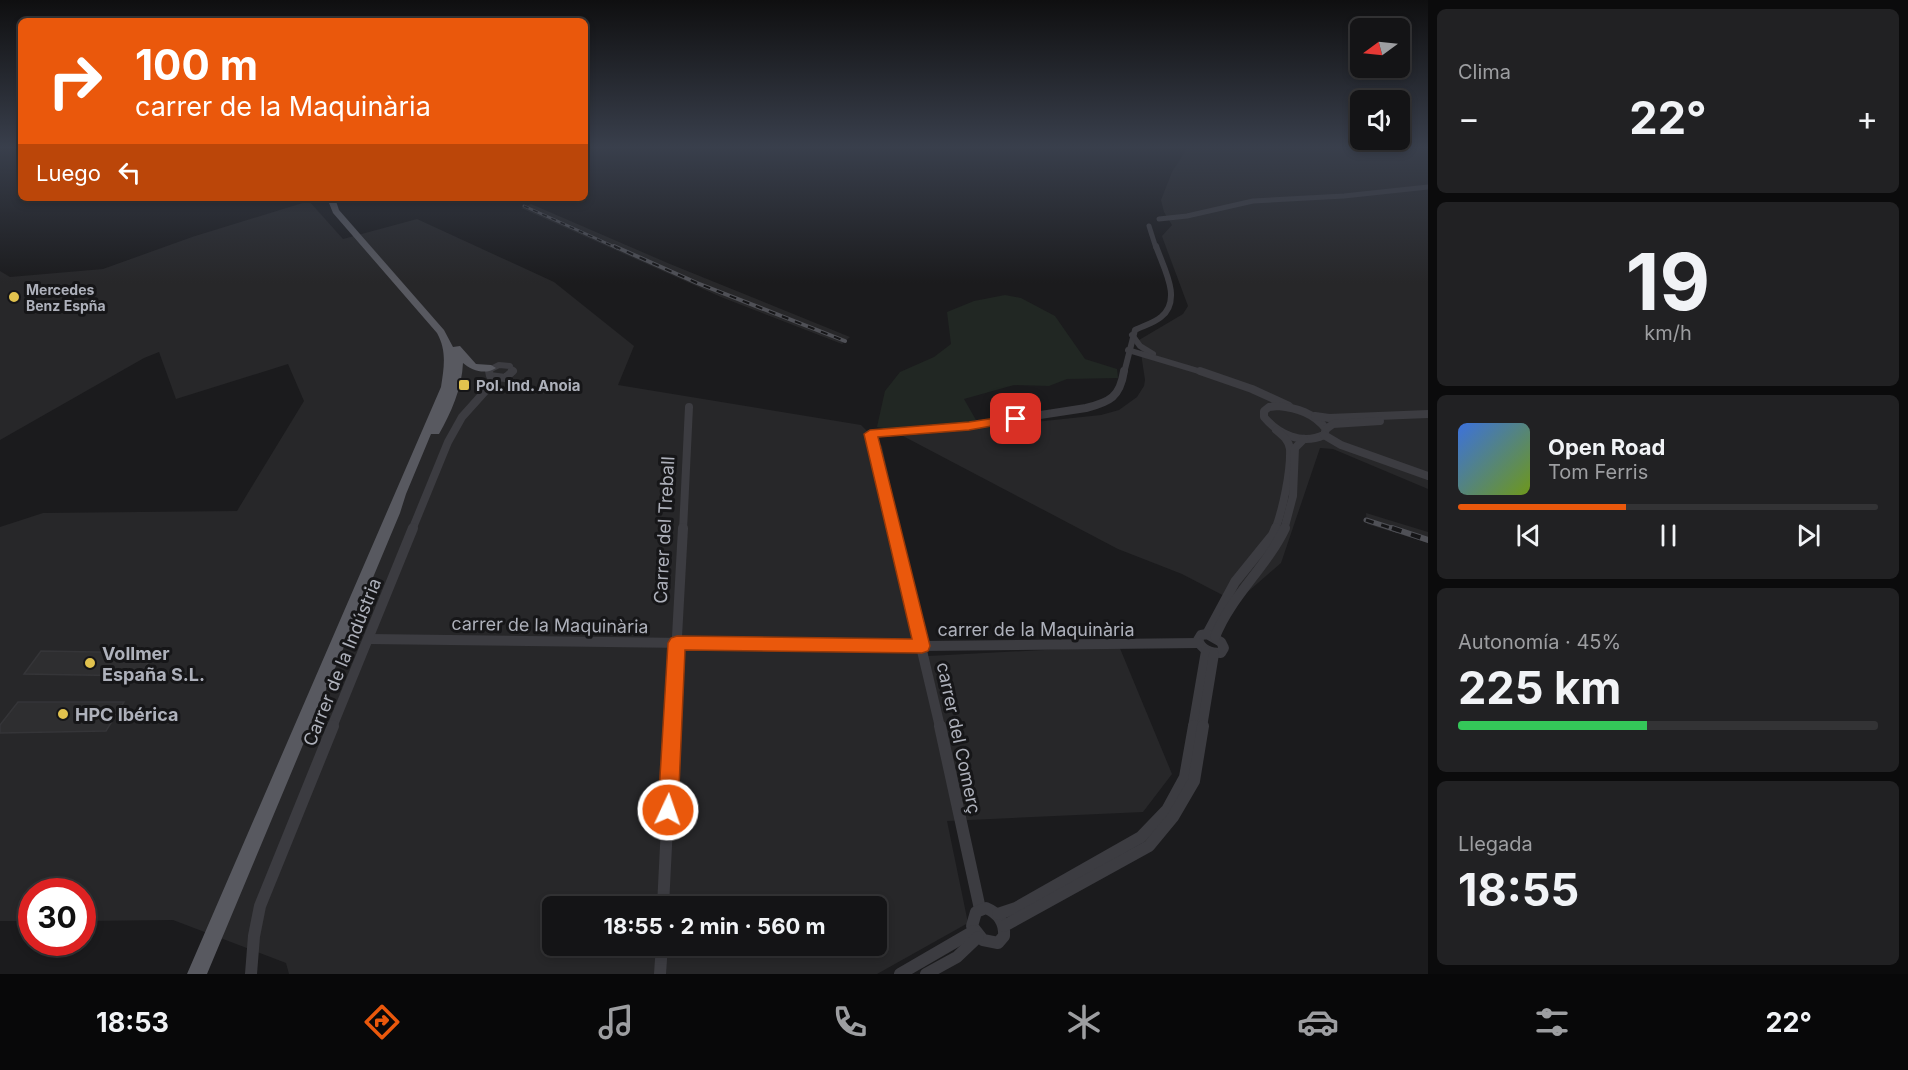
<!DOCTYPE html>
<html lang="es">
<meta charset="utf-8">
<style>
body{margin:0;font-family:Inter,sans-serif;background:#212123;color:#f1f3f6;height:100vh;display:flex;flex-direction:column;font-size:22px;white-space:nowrap}
*{box-sizing:border-box;margin:0}
p{font-size:20px;color:#9d9ea1}
.icon{flex:none;width:33px;height:33px;fill:none;stroke:currentColor;stroke-width:2;stroke-linecap:round;stroke-linejoin:round}
.map{position:relative;flex:1;overflow:hidden}
.details{display:flex;flex-direction:column;gap:9px;padding:9px;background:#0b0b0c;width:480px}
.details>*{flex:none}
.top-card{position:absolute;left:18px;top:18px;width:570px;height:183px;border-radius:9px;box-shadow:0 3px 9px #0003,0 0 0 2px #333335;background:#ea580c;color:#fff;overflow:hidden}
.needle{width:39px;rotate:255deg}
.buttons{position:absolute;left:1350px;top:18px;display:grid;gap:12px}
.buttons a{display:grid;place-items:center;width:60px;height:60px;border-radius:9px;background:#141416;box-shadow:0 3px 9px #0003,0 0 0 2px #333335;font-size:30px}
.speed{position:absolute;left:18px;top:878px;display:flex;gap:12px;font-size:30px;font-weight:700;text-align:center}
.speed>*{display:grid;place-content:center;width:78px;height:78px;border-radius:50%;background:#141416;box-shadow:0 3px 9px #0003,0 0 0 2px #333335;line-height:1}
.speed .limit{border:9px solid #d22;background:#fff;color:#111}
.pin{position:absolute;display:grid;place-items:center;width:51px;height:51px;color:#fff;margin:-26px;border-radius:12px;box-shadow:0 3px 9px #0006}
.me{position:absolute;width:66px;margin:-33px;rotate:3deg;stroke-linejoin:round;filter:drop-shadow(0 0 4px #0008)}
.turn{display:flex;align-items:center;gap:21px;height:126px;padding:0 18px;font-size:27px}
.turn .icon{width:78px;height:78px;stroke-width:2.5}
.turn b{display:block;font-size:42px;line-height:51px}
.then{display:flex;align-items:center;height:57px;padding:0 18px;background:#0003;gap:12px;font-size:22px}
.big{font-size:45px;font-weight:700;line-height:1.1}
.details .tile{flex:1;display:flex;flex-direction:column;justify-content:center;gap:9px;min-width:0;padding:0 21px;border-radius:9px;background:#212123}
.details .dial{align-items:center;gap:0}
.dial b{font-size:78px;line-height:1}
.song{display:flex;align-items:center;gap:18px}
.cover{width:72px;height:72px;border-radius:9px;background:linear-gradient(135deg,hsl(220 70% 55%),hsl(80 70% 35%))}
.played{height:6px;border-radius:3px;background:linear-gradient(90deg,#ea580c 40%,#333335 40%)}
.keys{display:flex;justify-content:space-around;direction:ltr}
.heat{display:flex;justify-content:space-between;align-items:center;font-size:33px;direction:ltr}
.charge{height:9px;border-radius:4px;background:linear-gradient(90deg,#34c759 45%,#333335 0)}
.trip{position:absolute;left:542px;top:896px;width:345px;height:60px;border-radius:9px;background:#141416;box-shadow:0 3px 9px #0003,0 0 0 2px #333335;font-weight:700;line-height:60px;text-align:center}
.tab-bar{display:flex;height:96px;justify-content:space-around;align-items:center;background:#080809;color:#9d9ea1}
.tab-bar .icon{width:42px;height:42px}
.tab-bar .current{color:#ea580c}
.tab-bar b{font-size:27px;color:#f1f3f6}
main{display:flex;flex:1;min-height:0}
.map>svg:first-child{display:block}
.built{fill:#272729;fill-rule:evenodd}
.green{fill:#212723}
.building{fill:#2e2e30;stroke:#353538;stroke-width:1.5}
.lines{fill:none;stroke-linecap:round;stroke-linejoin:round}
.street-far4{stroke:#3c3c41;stroke-width:5}
.street-far3{stroke:#3c3c41;stroke-width:6}
.street-far2{stroke:#3c3c41;stroke-width:8}
.street-far1{stroke:#3c3c41;stroke-width:10}
.street{stroke:#3c3c41;stroke-width:12}
.primary{fill:#585960;fill-rule:evenodd}
.rail-far3-casing{stroke:#4f5056;stroke-width:3}
.rail-far2-casing{stroke:#4f5056;stroke-width:4}
.rail-far1-casing{stroke:#4f5056;stroke-width:5}
.rail-casing{stroke:#4f5056;stroke-width:6}
.rail-far3{stroke:#161618;stroke-width:1.5;stroke-dasharray:5;stroke-linecap:butt}
.rail-far2{stroke:#161618;stroke-width:2;stroke-dasharray:7;stroke-linecap:butt}
.rail-far1{stroke:#161618;stroke-width:3;stroke-dasharray:8;stroke-linecap:butt}
.rail{stroke:#161618;stroke-width:4;stroke-dasharray:10;stroke-linecap:butt}
.route{fill:#ea580c;stroke:#983908;stroke-width:1.5}
.poi-dot{fill:#e1c24e;stroke:#161618;stroke-width:2}
.labels{text-anchor:middle;dominant-baseline:central;stroke-width:6;stroke-linejoin:round;paint-order:stroke}
.far-poi-label{font-size:14px;font-weight:bold;fill:#aeb1bb;stroke:#161618;text-anchor:start}
.poi-label{font-size:15px;font-weight:bold;fill:#aeb1bb;stroke:#161618;text-anchor:start}
.near-street-label{font-size:18px;fill:#aeb1bb;stroke:#161618}
.near-poi-label{font-size:18px;font-weight:bold;fill:#aeb1bb;stroke:#161618;text-anchor:start}
</style>
<main>
<div class="map">
<svg width="1428" height="974" viewBox="0 0 1428 974">
<rect width="100%" height="100%" fill="#1b1b1d"/>
<g class="built">
<polygon points="1188,147 1428,147 1428,489 1333,449 1320,448 1281,563 1236,602 1182,574 1118,549 903,436 1101,415 1119,410 1137,397 1144,386 1145,380 1139,340 1183,314 1188,306 1163,239 1162,236 1172,225 1164,212 1161,200 1172,172"/>
<path d="M309,201l34,38 74,-20 137,63 80,64 -16,39 243,40 21,21 46,210 191,-10 53,128 -29,38 -196,9 21,102 -91,51h-588l-3,-11 -113,-43 -90,1 -1,-30h-50l-1,30h-31v-394l43,-14 194,-2 67,-110 -16,-37 -112,35 -17,-47 -15,6 -144,82v-169l10,6 93,-8 89,-32zM552,906h324v39h-324z"/>
<polygon points="531,204 670,264 850,337 842,344 721,297 521,208"/>
<polygon points="1366,513 1428,532 1428,543 1367,524"/>
</g>
<polygon class="green" points="1005,295 1021,298 1055,316 1085,359 1117,369 1118,378 1067,379 1049,386 1014,385 964,399 976,420 962,424 888,429 877,427 885,391 900,372 934,357 951,344 947,312 974,301"/>
<g class="building">
<polygon points="41,651 154,653 140,676 24,674"/>
<polygon points="18,702 124,702 106,731 0,733 0,725"/>
</g>
<g class="lines">
<g class="street-far4">
<polyline points="1159,219 1187,216 1253,201 1344,196 1428,187"/>
<polyline points="1149,226 1156,248"/>
</g>
<g class="street-far3">
<polyline points="1132,335 1140,346 1153,354"/>
<polyline points="1128,350 1205,373"/>
<polyline points="489,373 489,370 499,365 510,366 512,373"/>
<path d="M1124,373l11,-43c8,-4 19,-7 26,-13 22,-17 2,-50 -5,-71"/>
</g>
<g class="street-far2">
<polyline points="489,371 490,376 505,378 513,371"/>
<polyline points="1200,371 1252,389 1289,406"/>
<path d="M1278,406c19,2 36,7 48,23l-2,6c-22,10 -45,0 -60,-18v-6l5,-4z"/>
<polyline points="1315,416 1329,418 1428,414"/>
<polyline points="1326,429 1333,424 1380,421"/>
<polyline points="1324,435 1341,445 1428,476"/>
<polyline points="412,530 448,442 462,417 497,378"/>
<polyline points="683,530 689,407"/>
<path d="M894,530l-24,-96 99,-8 117,-18c24,-6 34,-11 38,-37"/>
<path d="M1275,530c8,-21 16,-59 15,-81 -1,-9 -8,-14 -14,-19"/>
<polyline points="1284,530 1293,496 1295,448 1304,439"/>
</g>
<g class="street-far1">
<polyline points="893,528 940,727"/>
<polyline points="1207,634 1235,582 1273,535 1276,528"/>
<path d="M1207,634l14,8 3,6 -3,5c-11,0 -19,-3 -23,-13l3,-5z"/>
<path d="M1215,637c16,-41 51,-69 70,-109"/>
<polyline points="369,639 922,646 1199,643"/>
<polyline points="332,727 413,528"/>
<polyline points="672,727 683,528"/>
<polyline points="1193,727 1206,651"/>
<polyline points="1202,727 1214,654"/>
</g>
<g class="street">
<polyline points="940,726 980,909"/>
<polyline points="663,906 672,726"/>
<path d="M986,908c12,5 19,14 18,28l-6,7 -15,-3 -11,-14 4,-14z"/>
<polyline points="998,914 1016,908 1141,837 1167,810 1185,777 1194,726"/>
<polyline points="1004,926 1149,846 1173,817 1194,781 1203,726"/>
<polyline points="251,974 254,936 260,906 333,726"/>
<polyline points="660,974 662,945"/>
<polyline points="900,974 974,931"/>
<polyline points="926,974 957,957 978,937"/>
</g>
<path class="primary" d="M327,198h8l4,12 105,120 9,17 7,-1 16,18 15,1 5,3c-10,7 -24,3 -33,-5 -1,25 -12,50 -24,71h-8l-25,60 -6,19 -193,461h-20l254,-587c3,-20 6,-36 -4,-54l-104,-120z"/>
<g class="rail-far3-casing">
<polyline id="rail-far3" points="524,206 617,248"/>
</g>
<g class="rail-far2-casing">
<polyline id="rail-far2" points="614,246 697,283 845,341"/>
</g>
<g class="rail-far1-casing">
<polyline id="rail-far1" points="1366,520 1397,530"/>
</g>
<g class="rail-casing">
<polyline id="rail" points="1392,528 1428,540"/>
</g>
<use href="#rail-far3" class="rail-far3"/>
<use href="#rail-far2" class="rail-far2"/>
<use href="#rail-far1" class="rail-far1"/>
<use href="#rail" class="rail"/>
</g>
<linearGradient id="sky" x2="0" y2="1"><stop stop-color="#0f0f10"/><stop offset="0.52" stop-color="#393f4c"/><stop offset="1" stop-color="#393f4c" stop-opacity="0"/></linearGradient>
<rect width="1428" height="283" fill="url(#sky)"/>
<polygon class="route" points="1016,415 1022,419 1020,421 969,430 878,437 930,646 928,651 922,653 685,650 678,810 675,817 668,820 661,817 658,810 668,643 671,638 677,636 912,639 864,434 870,430 969,422"/>
<g class="poi-dot">
<circle cx="14" cy="297" r="6"/>
<rect x="458" y="379" width="12" height="12" rx="3"/>
<circle cx="90" cy="663" r="6"/>
<circle cx="63" cy="714" r="6"/>
</g>
<g class="labels">
<g class="far-poi-label">
<text x="26" y="289">Mercedes<tspan x="26" dy="16">Benz Espña</tspan></text>
</g>
<g class="poi-label">
<text x="476" y="385">Pol. Ind. Anoia</text>
</g>
<g class="near-street-label">
<text transform="translate(664 530) rotate(-87)">Carrer del Treball</text>
<text transform="translate(550 625) rotate(1)">carrer de la Maquinària</text>
<text x="1036" y="629">carrer de la Maquinària</text>
<text transform="translate(342 662) rotate(-68)">Carrer de la Indústria</text>
<text transform="translate(959 738) rotate(78)">carrer del Comerç</text>
</g>
<g class="near-poi-label">
<text x="102" y="653">Vollmer<tspan x="102" dy="21">España S.L.</tspan></text>
<text x="75" y="714">HPC Ibérica</text>
</g>
</g>
</svg>
<div class="buttons">
<a><svg class="needle" viewBox="-14 -14 28 28"><path d="M0-13l5 13h-10z" fill="#e53935"/><path d="M0 13l5-13h-10z" fill="#9d9ea1"/></svg></a>
<a><svg class="icon" aria-label="sound" viewBox="0 0 24 24"><path d="M4 9h4l5-4v14l-5-4H4zM17 9q2 3 0 6"/></svg></a>
</div>
<div class="speed"><div class="limit">30</div></div>
<div class="pin" style="left:1016px;top:419px;background:#d93025"><svg class="icon" aria-label="arrive" viewBox="0 0 24 24"><path d="M6 21V4h12l-3 4 3 4H6"/></svg></div>
<svg class="me" style="left:668px;top:810px" viewBox="-20 -20 40 40"><circle r="17" fill="#ea580c" stroke="#fff" stroke-width="3"/><path d="M0-11L8 9 0 5-8 9z" fill="#fff"/></svg>
<div class="trip">18:55 · 2 min · 560 m</div>
<div class="top-card">
<div class="turn"><svg class="icon" aria-label="right" viewBox="0 0 24 24"><path d="M7 20v-9h11M14 6l5 5-5 5"/></svg><div><b>100 m</b>carrer de la Maquinària</div></div>
<div class="then">Luego<svg class="icon" aria-label="left" viewBox="0 0 24 24"><path d="M17 20v-9H6M10 6l-5 5 5 5"/></svg></div>
</div>
</div>
<section class="details">
<div class="tile"><p>Clima</p>
<div class="heat"><a>−</a><b class="big">22°</b><a>+</a></div>
</div>
<div class="tile dial"><b>19</b><p>km/h</p></div>
<div class="tile">
<div class="song"><i class="cover"></i><div><b>Open Road</b><p>Tom Ferris</p></div></div>
<div class="played"></div>
<div class="keys"><svg class="icon" aria-label="previous" viewBox="0 0 24 24"><path d="M18 5L8 12l10 7zM5 5v14"/></svg><svg class="icon" aria-label="pause" viewBox="0 0 24 24"><path d="M8 5v14M16 5v14"/></svg><svg class="icon" aria-label="next" viewBox="0 0 24 24"><path d="M6 5l10 7-10 7zM19 5v14"/></svg></div>
</div>
<div class="tile"><p>Autonomía · 45%</p><b class="big">225 km</b><div class="charge"></div></div>
<div class="tile"><p>Llegada</p><b class="big">18:55</b></div>
</section>
</main>
<nav class="tab-bar">
<b>18:53</b>
<svg class="icon current" aria-label="directions" viewBox="0 0 24 24"><path d="M12 3l9 9-9 9-9-9zM9 14v-3h6M13 9l2 2-2 2"/></svg>
<svg class="icon" aria-label="music" viewBox="0 0 24 24"><path d="M9 18V5l10-2v13"/><circle cx="6" cy="18" r="3"/><circle cx="16" cy="16" r="3"/></svg>
<svg class="icon" aria-label="phone" viewBox="0 0 24 24"><path d="M5 4h4l2 5-3 2q2 4 5 5l2-3 5 2v4C11 20 4 13 5 4z"/></svg>
<svg class="icon" aria-label="climate" viewBox="0 0 24 24"><path d="M12 3v18M4 7l16 10M4 17L20 7"/></svg>
<svg class="icon" aria-label="car" viewBox="0 0 24 24"><path d="M5 17H2v-5l4-1 3-4h7l3 4 3 1v5h-3M9 17h6M6 11h13"/><circle cx="7" cy="17" r="2"/><circle cx="17" cy="17" r="2"/></svg>
<svg class="icon" aria-label="filters" viewBox="0 0 24 24"><path d="M4 7h16M4 17h16"/><circle cx="9" cy="7" r="2"/><circle cx="15" cy="17" r="2"/></svg>
<b>22°</b>
</nav>
